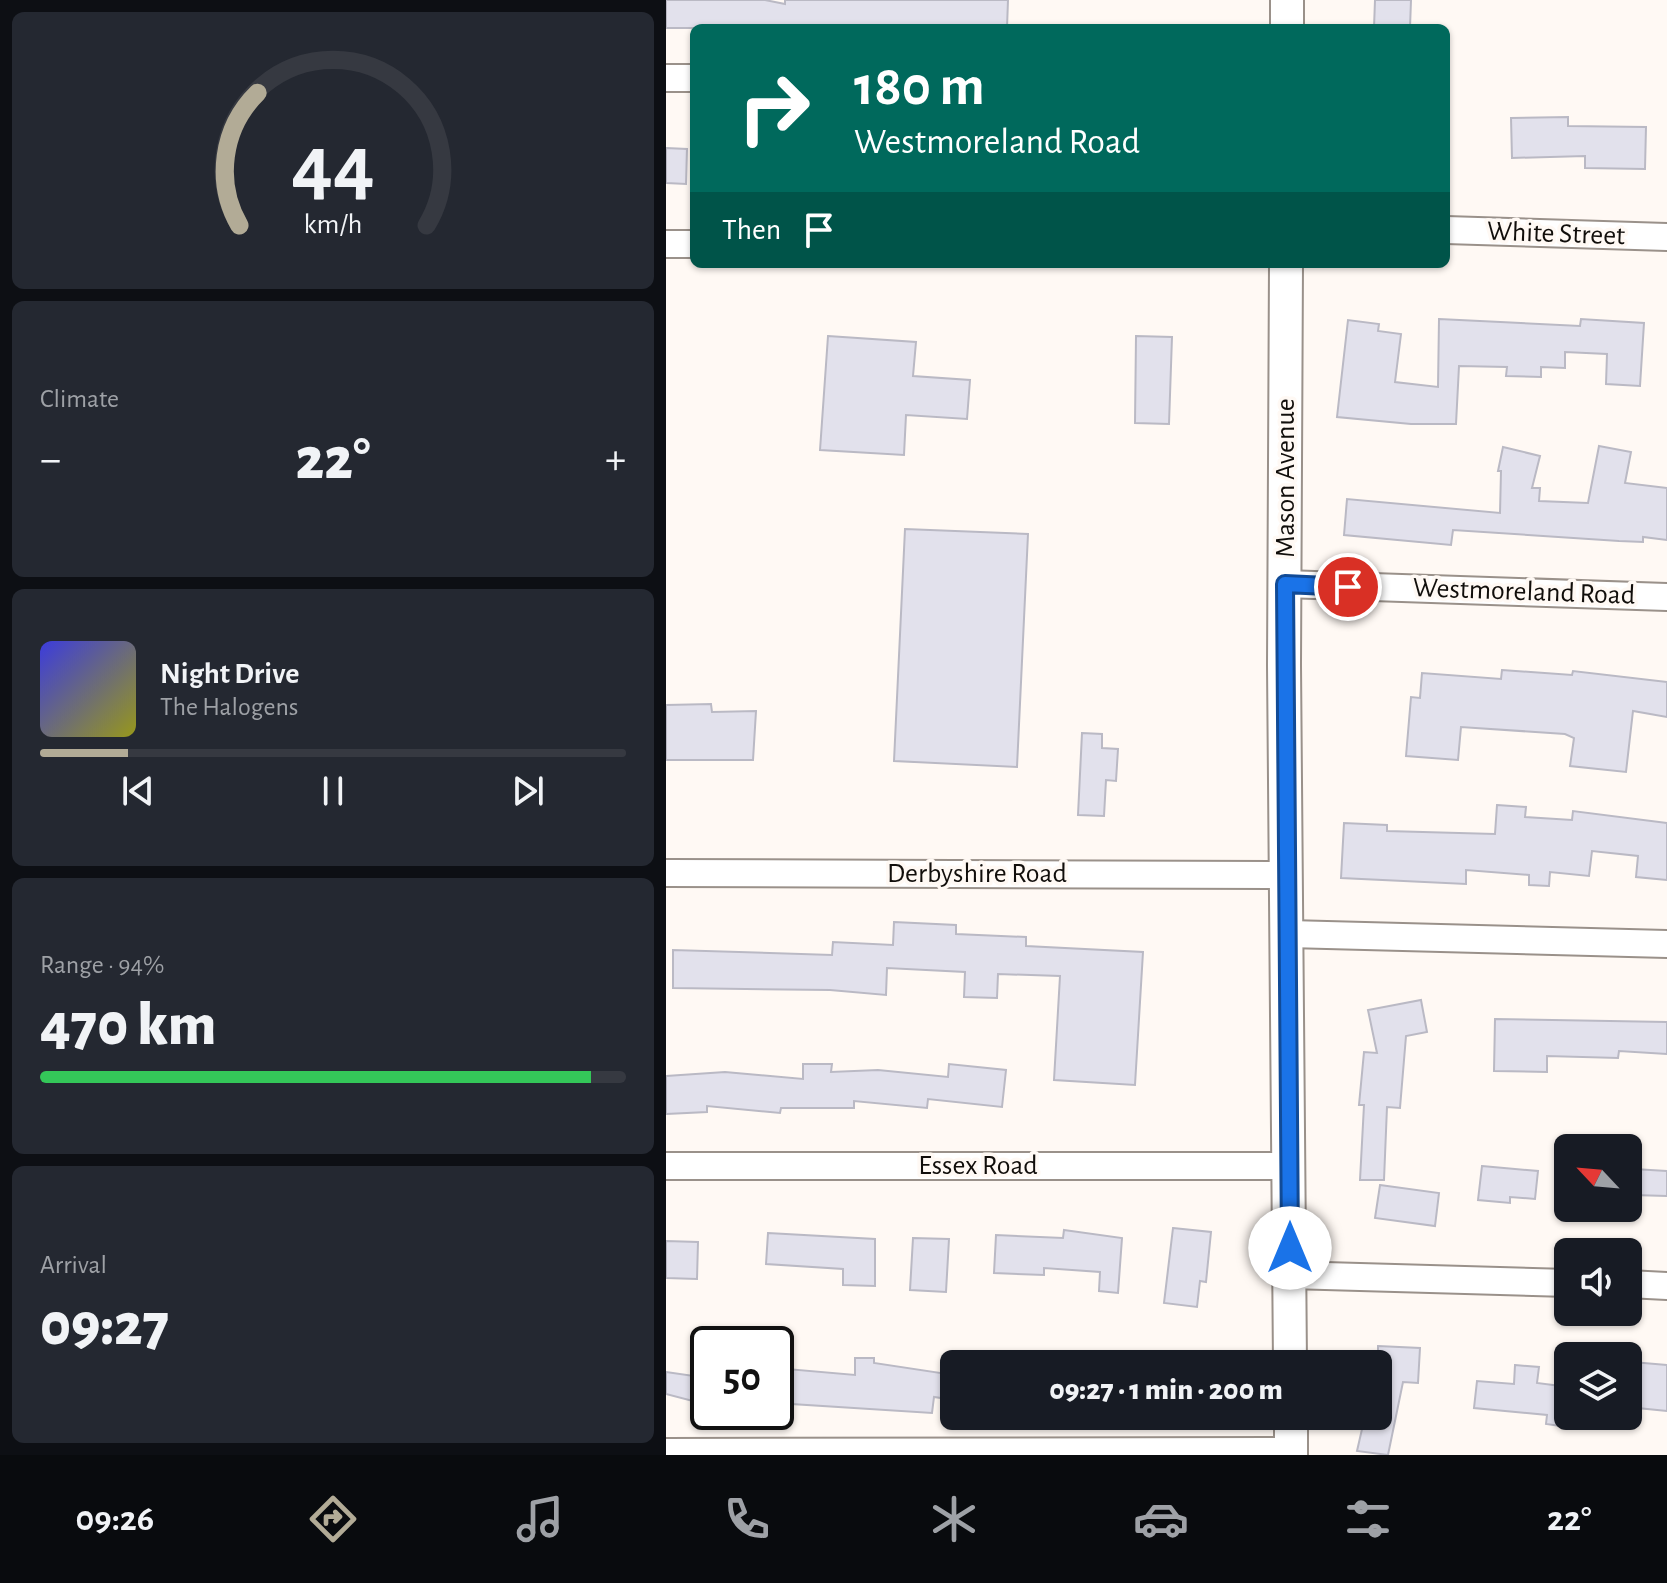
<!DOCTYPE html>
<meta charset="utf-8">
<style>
body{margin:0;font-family:"Alegreya Sans",sans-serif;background:#242831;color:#f1f3f6;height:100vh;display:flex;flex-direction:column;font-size:30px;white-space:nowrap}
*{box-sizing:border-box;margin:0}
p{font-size:26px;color:#9ea1a6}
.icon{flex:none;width:44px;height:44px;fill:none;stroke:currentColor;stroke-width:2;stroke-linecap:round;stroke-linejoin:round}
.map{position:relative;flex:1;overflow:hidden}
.sheet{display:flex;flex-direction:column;gap:12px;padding:12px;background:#0d0f14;width:666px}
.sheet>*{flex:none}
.top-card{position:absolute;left:24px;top:24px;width:760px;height:244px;border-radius:12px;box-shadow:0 2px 6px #0004;background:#00695c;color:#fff;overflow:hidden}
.needle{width:52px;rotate:296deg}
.fabs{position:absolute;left:888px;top:1134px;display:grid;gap:16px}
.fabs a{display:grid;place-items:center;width:88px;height:88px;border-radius:12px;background:#171b24;box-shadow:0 2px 6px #0004;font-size:40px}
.speed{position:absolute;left:24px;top:1326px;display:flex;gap:16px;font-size:40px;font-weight:700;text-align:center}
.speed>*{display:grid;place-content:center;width:104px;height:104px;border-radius:50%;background:#171b24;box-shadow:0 2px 6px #0004;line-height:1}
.speed .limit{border:4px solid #111;border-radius:12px;background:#fff;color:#111}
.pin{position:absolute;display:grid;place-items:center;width:68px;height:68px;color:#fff;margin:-34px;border:4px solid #fff;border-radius:50%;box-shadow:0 2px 8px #0007}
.me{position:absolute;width:88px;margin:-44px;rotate:0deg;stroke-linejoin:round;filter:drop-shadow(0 0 6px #0008)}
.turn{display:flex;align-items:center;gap:28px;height:168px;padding:0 32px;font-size:36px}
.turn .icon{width:104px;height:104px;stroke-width:2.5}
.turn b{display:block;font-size:56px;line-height:68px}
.then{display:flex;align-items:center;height:76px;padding:0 32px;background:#0003;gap:16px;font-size:30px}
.big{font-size:60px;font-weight:800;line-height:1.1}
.sheet .widget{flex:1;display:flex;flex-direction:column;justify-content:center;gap:12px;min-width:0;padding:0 28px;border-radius:12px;background:#242831}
.sheet .dial{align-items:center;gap:0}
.dial svg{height:208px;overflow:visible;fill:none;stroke:#363941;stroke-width:7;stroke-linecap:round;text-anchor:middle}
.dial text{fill:#f1f3f6;stroke:none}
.song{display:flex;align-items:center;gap:24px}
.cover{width:96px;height:96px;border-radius:12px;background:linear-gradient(135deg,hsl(240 70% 55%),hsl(60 70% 35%))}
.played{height:8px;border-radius:4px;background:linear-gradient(90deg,#b2ab96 15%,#363941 15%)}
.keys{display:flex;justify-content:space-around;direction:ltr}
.heat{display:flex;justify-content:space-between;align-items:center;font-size:44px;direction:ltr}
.charge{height:12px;border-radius:6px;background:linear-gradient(90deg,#34c759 94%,#363941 0)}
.trip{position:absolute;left:274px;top:1350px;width:452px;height:80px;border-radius:12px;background:#171b24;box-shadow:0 2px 6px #0004;font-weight:800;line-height:80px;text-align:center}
.tabs{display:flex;height:128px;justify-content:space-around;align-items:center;background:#090b0e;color:#9ea1a6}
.tabs .icon{width:56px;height:56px}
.tabs .selected{color:#b2ab96}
.tabs b{font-size:36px;color:#f1f3f6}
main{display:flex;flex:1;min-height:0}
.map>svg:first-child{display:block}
.building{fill:#e2e1ec;stroke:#bab9c4;stroke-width:2}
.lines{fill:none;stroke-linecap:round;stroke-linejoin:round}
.minor-casing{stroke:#9a918a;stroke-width:30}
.major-casing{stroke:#9a918a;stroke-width:36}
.minor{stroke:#fff;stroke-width:26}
.major{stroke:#fff;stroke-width:32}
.route-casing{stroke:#114b97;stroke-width:20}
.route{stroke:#1a73e8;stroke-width:14}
.labels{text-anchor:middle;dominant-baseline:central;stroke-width:7;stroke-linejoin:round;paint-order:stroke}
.street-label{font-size:28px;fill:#110e0b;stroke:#fff9f4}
</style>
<main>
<section class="sheet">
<div class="widget dial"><svg viewBox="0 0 100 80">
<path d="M14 69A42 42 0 1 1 86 69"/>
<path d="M14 69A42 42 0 0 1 21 18" stroke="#b2ab96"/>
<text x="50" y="56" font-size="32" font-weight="700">44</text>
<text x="50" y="72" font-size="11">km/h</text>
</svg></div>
<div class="widget"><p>Climate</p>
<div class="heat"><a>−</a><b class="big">22°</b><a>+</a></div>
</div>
<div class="widget">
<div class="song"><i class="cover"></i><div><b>Night Drive</b><p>The Halogens</p></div></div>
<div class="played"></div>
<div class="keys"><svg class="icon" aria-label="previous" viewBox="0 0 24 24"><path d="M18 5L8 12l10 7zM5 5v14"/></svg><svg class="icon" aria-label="pause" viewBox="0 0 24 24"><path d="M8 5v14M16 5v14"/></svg><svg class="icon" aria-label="next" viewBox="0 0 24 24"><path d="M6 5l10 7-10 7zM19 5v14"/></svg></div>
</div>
<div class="widget"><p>Range · 94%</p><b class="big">470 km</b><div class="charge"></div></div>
<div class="widget"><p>Arrival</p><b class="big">09:27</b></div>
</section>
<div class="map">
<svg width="1001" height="1455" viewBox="0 0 1001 1455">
<rect width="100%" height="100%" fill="#fff9f4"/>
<g class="building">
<polygon points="0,0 99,0 119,4 119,0 342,0 341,28 0,28"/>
<polygon points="709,0 745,0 744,28 708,28"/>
<polygon points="902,117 902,126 980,127 979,169 919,168 919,156 846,158 845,118"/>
<polygon points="0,148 21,149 20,184 0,183"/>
<polygon points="773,319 914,326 915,319 978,323 974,386 940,384 941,354 899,352 899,368 875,367 875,377 840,376 841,367 793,366 790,424 745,424 671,417 682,320 713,324 712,331 735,334 729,382 772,387"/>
<polygon points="162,336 250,342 247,376 304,380 301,419 240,415 238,455 154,450"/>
<polygon points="470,336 506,337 503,424 469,423"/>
<polygon points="933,446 965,452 959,483 1001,488 1001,540 977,537 977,542 953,541 787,530 785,545 678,535 681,499 834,513 835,471 832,471 837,447 874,456 866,488 874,488 873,501 922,503"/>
<polygon points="239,529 362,534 351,767 228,761"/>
<polygon points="836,670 906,675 907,671 1001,682 1001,717 967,711 960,772 904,766 908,738 899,734 795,727 792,760 740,756 745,697 754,698 756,673 835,679"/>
<polygon points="45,704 46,712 90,711 87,760 0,760 0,705"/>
<polygon points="416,733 436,734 436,748 452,749 450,781 440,780 438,816 412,815"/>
<polygon points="831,805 860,807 859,817 906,820 907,811 1001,823 1001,880 970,877 972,856 926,851 923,876 884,872 883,886 863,885 863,875 800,870 800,884 675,878 678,823 721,825 721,831 829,834"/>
<polygon points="228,922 290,925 290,934 360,937 360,946 477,952 469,1085 388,1080 394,976 332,974 331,998 298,997 299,972 221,968 220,995 164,990 7,988 7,950 166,955 167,942 227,945"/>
<polygon points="755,1000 761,1032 740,1036 734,1108 721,1107 718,1180 694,1180 698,1105 693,1105 698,1052 711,1053 702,1010"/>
<polygon points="829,1019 1001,1022 1001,1054 953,1051 952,1058 881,1056 881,1072 828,1071"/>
<polygon points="137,1064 166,1064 165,1072 212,1070 282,1077 283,1064 340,1070 336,1107 262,1099 261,1108 188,1101 188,1108 115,1108 114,1113 41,1106 41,1112 0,1114 0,1076 59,1072 137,1079"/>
<polygon points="816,1166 872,1171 869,1199 844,1197 844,1203 812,1200"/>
<polygon points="968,1169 1001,1171 1001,1196 967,1195"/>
<polygon points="714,1185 773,1193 769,1226 709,1218"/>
<polygon points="507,1228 545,1232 540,1282 534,1281 531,1307 498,1303"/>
<polygon points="398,1230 456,1238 452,1293 433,1291 434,1272 378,1268 378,1275 328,1273 330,1235 397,1238"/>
<polygon points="102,1233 209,1239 209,1286 177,1285 177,1269 100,1264"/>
<polygon points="247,1238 283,1239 280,1292 244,1290"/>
<polygon points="0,1241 32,1242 31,1279 0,1278"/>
<polygon points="712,1346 754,1348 752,1383 737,1382 722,1455 691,1451 699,1416 712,1416"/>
<polygon points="189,1358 208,1358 208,1363 288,1375 288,1400 268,1397 266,1413 110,1403 110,1368 189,1375"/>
<polygon points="966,1362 1001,1365 1001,1411 962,1407"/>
<polygon points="849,1365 873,1367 871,1383 902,1387 902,1427 880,1424 881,1415 808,1408 811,1381 848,1384"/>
<polygon points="0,1372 42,1378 42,1405 0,1394"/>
</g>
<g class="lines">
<g class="minor-casing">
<g id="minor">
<polyline points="0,78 28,78"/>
<polyline points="780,230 1001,237"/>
<polyline points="0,244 28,244"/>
<polyline points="619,584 1001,597"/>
<polyline points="0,873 622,875"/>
<polyline points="623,934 1001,944"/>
<polyline points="0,1166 624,1166"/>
<polyline points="624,1275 902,1283"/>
<polyline points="962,1284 1001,1286"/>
<polyline points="0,1452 625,1451"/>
</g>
</g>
<g class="major-casing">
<g id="major">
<polyline points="621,28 621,0"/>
<polyline points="620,264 618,665 624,1364"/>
<polyline points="625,1416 625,1455"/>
</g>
</g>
<use href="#minor" class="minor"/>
<use href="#major" class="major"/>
</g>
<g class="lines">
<g class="route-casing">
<polyline id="route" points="624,1248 619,584 682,587"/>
</g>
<use href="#route" class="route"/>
</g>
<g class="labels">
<g class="street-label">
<text transform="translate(890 234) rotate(2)">White Street</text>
<text transform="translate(620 478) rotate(-90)">Mason Avenue</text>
<text transform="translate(858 592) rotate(2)">Westmoreland Road</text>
<text x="311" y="874">Derbyshire Road</text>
<text x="312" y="1166">Essex Road</text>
</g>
</g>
</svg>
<div class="fabs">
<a><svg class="needle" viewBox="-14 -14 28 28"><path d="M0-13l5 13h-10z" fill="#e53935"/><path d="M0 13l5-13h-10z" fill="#9ea1a6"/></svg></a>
<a><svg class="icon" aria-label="sound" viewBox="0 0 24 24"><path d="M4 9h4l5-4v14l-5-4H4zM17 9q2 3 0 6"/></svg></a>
<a><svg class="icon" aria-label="layers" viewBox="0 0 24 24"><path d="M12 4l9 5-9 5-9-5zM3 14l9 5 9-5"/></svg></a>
</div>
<div class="speed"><div class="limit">50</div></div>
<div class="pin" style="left:682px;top:587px;background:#d93025"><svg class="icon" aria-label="arrive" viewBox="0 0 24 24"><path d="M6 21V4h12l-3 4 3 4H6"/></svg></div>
<svg class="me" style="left:624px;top:1248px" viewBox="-20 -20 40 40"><circle r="19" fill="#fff"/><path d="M0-13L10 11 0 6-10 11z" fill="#1a73e8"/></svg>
<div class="trip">09:27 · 1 min · 200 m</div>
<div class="top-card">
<div class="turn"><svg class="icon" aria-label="right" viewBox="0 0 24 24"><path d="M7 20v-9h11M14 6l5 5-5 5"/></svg><div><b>180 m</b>Westmoreland Road</div></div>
<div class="then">Then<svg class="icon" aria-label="arrive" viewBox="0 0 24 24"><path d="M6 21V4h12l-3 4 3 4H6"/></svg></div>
</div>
</div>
</main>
<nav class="tabs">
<b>09:26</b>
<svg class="icon selected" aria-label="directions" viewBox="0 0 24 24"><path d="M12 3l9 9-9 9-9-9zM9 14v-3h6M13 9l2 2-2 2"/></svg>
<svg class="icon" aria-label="music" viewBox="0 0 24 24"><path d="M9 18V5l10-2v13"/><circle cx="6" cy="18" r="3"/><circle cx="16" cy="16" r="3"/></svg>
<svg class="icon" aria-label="phone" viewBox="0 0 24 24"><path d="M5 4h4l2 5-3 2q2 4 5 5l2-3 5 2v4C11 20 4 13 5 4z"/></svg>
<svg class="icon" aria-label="climate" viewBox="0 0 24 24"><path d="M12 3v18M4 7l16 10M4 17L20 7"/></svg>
<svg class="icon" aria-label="car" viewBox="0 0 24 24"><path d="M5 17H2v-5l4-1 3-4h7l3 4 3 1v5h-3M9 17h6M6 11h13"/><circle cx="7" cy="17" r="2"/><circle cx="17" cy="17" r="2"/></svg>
<svg class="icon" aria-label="filters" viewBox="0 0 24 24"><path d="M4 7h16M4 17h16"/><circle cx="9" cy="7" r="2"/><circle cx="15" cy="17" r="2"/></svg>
<b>22°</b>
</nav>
